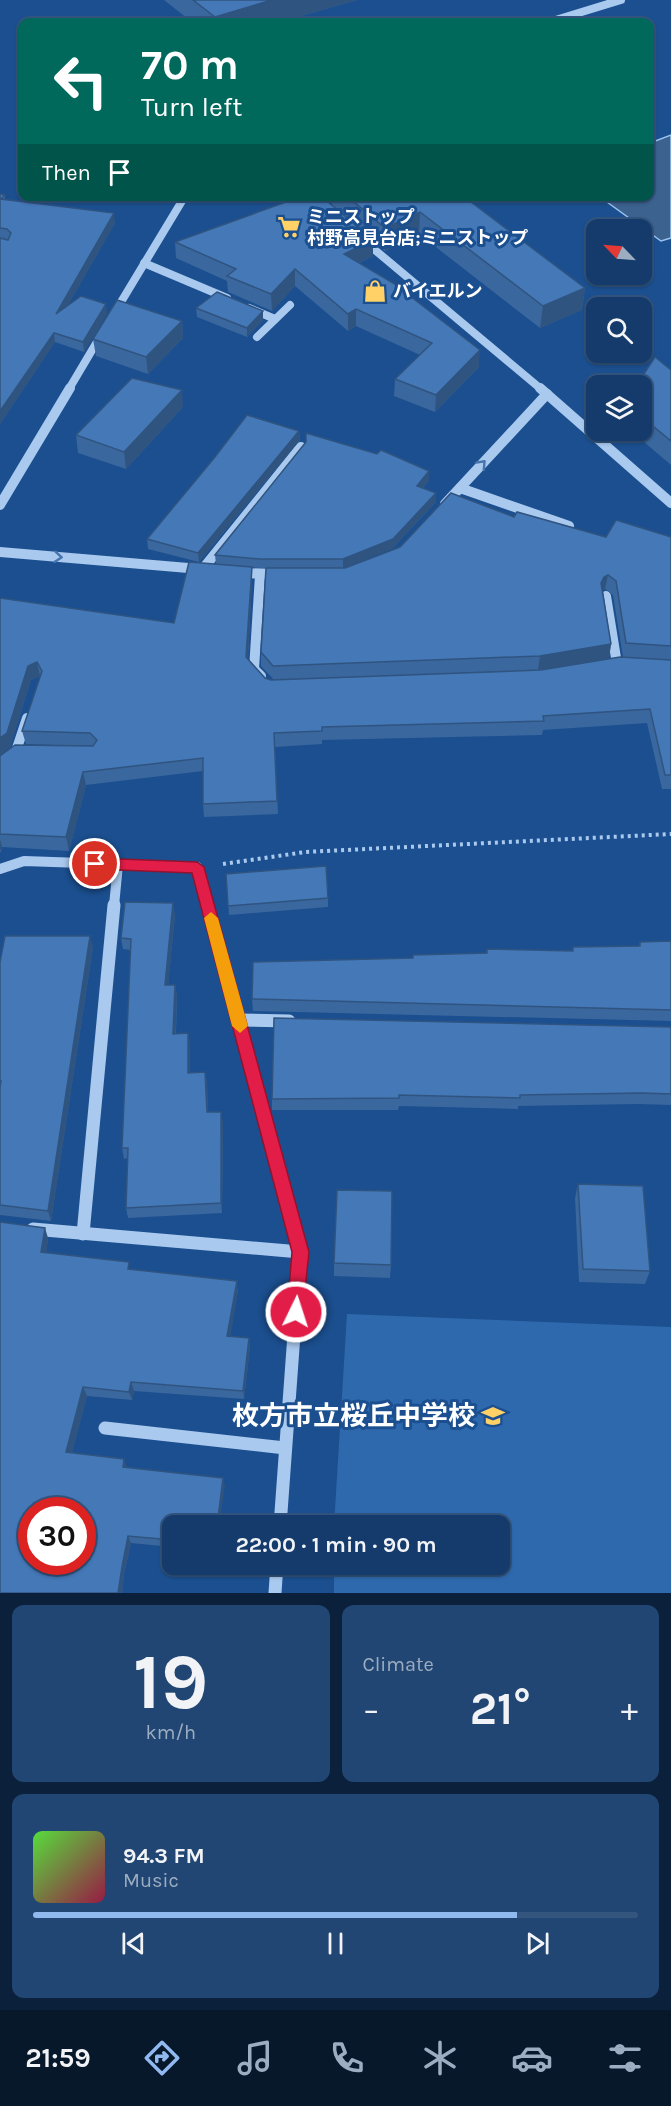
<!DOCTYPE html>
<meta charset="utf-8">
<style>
body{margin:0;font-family:Karla,"Noto Sans JP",sans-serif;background:#214673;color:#f1f3f6;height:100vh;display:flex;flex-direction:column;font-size:22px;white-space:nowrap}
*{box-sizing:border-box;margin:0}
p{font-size:20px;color:#9dadc1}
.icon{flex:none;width:33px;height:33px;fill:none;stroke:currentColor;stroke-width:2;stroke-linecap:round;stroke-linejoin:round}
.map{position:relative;height:1593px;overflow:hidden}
.details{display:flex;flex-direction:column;gap:12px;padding:12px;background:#0b203b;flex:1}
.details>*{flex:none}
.hud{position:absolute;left:18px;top:18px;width:636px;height:183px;border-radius:12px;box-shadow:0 2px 4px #0004,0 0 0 2px #33557e;background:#00695c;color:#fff;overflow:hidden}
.needle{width:39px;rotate:295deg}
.controls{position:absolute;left:586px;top:219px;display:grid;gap:12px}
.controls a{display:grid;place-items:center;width:66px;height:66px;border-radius:12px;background:#143b6b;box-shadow:0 2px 4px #0004,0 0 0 2px #33557e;font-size:30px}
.speed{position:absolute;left:18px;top:1497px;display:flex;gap:12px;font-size:30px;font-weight:700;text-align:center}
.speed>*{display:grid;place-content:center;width:78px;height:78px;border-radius:50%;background:#143b6b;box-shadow:0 2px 4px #0004,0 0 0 2px #33557e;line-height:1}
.speed .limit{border:9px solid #d22;background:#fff;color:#111}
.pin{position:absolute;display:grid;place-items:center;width:51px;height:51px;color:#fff;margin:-26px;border:3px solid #fff;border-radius:50%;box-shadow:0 2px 6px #0007}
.me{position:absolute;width:66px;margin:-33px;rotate:4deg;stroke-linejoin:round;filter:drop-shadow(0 0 4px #0008)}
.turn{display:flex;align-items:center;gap:21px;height:126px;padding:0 24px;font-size:27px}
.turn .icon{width:78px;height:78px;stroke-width:2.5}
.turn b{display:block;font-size:42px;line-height:51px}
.then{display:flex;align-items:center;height:57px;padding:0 24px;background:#0003;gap:12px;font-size:22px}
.big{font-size:45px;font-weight:700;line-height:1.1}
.details .widget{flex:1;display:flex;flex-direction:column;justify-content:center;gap:9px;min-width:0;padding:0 21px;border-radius:12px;background:#214673}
.details .dial{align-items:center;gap:0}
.dial b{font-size:78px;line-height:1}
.song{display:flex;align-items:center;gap:18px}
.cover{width:72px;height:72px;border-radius:9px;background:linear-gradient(135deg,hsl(110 70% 55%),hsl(340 70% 35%))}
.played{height:6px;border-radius:3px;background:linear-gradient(90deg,#90b9f0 80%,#33557e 80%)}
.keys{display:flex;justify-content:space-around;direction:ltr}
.heat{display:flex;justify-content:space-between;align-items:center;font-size:33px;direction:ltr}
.details .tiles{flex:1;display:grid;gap:12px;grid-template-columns:1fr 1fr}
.widget:last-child{grid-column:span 2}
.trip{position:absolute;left:162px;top:1515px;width:348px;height:60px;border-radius:12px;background:#143b6b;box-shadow:0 2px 4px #0004,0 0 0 2px #33557e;font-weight:700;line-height:60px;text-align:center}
.dock{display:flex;height:96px;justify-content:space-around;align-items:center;background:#08182b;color:#9dadc1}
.dock .icon{width:42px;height:42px}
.dock .on{color:#90b9f0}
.dock b{font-size:27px;color:#f1f3f6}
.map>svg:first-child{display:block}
.green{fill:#2e69ad}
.water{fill:#3c6290;stroke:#9cc4f0;stroke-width:1.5}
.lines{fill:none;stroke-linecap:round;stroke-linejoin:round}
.path{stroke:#a9c9ee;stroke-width:4;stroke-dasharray:3 4;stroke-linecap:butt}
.minor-far2{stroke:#a9c9ee;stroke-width:8}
.minor-far1{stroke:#a9c9ee;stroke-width:10}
.minor{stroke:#a9c9ee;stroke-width:13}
.wall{fill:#3a679d}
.shaded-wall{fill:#305480}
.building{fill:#4478b7;stroke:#305480;stroke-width:1.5;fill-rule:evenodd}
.oneway{stroke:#4674ac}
.route{fill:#e11d48;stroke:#92132f;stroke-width:1.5}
.slow{fill:#f59e0b}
.labels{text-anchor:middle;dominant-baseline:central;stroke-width:6;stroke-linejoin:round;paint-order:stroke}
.far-poi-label{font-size:18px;font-weight:bold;fill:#fff;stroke:#1b4f8f;text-anchor:start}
.near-poi-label{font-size:27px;font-weight:bold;fill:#fff;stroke:#1b4f8f;text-anchor:end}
</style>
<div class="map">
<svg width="671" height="1593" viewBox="0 0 671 1593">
<rect width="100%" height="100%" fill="#1b4f8f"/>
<polygon class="green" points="347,1314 671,1327 671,1593 334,1593 334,1565 500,1564 500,1526 334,1525"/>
<polygon class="water" points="671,135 671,238 661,241 600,197 650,196 650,143"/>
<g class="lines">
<polyline class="path" points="223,864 305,852 671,834"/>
<g class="minor-far2">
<polyline points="549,22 621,0"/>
<polyline points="363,240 541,389"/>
<polyline points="144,263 227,298"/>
<polyline points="249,308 275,319"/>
<polyline points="115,312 185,196"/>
<polyline points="257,337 290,305"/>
<polyline points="69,389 101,335"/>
</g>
<g class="minor-far1">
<polyline points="540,388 671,503"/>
<polyline points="460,488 569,526"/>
<polyline points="445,504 547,394"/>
<polyline points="0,505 70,388"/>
<polyline points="0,552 200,569"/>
<polyline points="202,570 301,447"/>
<polyline points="240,573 278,574"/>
<polyline points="260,575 254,669 261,676"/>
<polyline points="606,596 617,664"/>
<polyline points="16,751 27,718"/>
<polyline points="0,869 24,861 197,867 207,906"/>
<polyline points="114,906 118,864"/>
</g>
<g class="minor">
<polyline points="207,905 300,1252 280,1526"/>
<polyline points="238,1020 289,1021"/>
<polyline points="33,1229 300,1252"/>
<polyline points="83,1234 114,905"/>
<polyline points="105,1428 285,1448"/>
<polyline points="275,1593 277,1564"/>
</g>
</g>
<g class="wall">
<polygon points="164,0 357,0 280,22 192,22"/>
<polygon points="0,194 5,195 5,200 115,223 68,305 107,313 84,352 55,342 0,424"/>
<polygon points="332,196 463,196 585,288 582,310 540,328 419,234 385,251 373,241 373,256 359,263 479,367 435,412 394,396 395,379 420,355 356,326 348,331 295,286 272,311 228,292 227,281 176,258 175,242 304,201 332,206"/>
<polygon points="196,308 263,311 263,320 247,337 197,317"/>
<polygon points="182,321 183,338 148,374 96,356 93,339"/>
<polygon points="671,370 671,465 630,430 642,430 642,386"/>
<polygon points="183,407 126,469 78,453 76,435"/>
<polygon points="299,431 300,440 199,562 148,549 147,539"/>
<polygon points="429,471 429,481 423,488 436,502 393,548 343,568 260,568 216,564 215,555"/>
<polygon points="514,517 606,537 671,537 671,660 623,657 613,595 605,589 603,590 611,644 609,658 538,670 274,680 261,666 261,652 345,568"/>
<polygon points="252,581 248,659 265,678 271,680 541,670 671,660 671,789 662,789 647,723 543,730 542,735 322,740 322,744 275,747 278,814 204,817 203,804 203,771 86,785 69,851 2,847 1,852 0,852 0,756 54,745 26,744 22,731 40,676 31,680 10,747 0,755 0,598 174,623"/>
<polygon points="226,874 328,898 328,907 229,915"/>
<polygon points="175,915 168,985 175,985 177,996 176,1034 190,1044 190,1073 205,1072 207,1083 208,1112 223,1122 222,1213 128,1218 126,1208 128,1158 124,1159 122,1148 131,950 123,949 121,938"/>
<polygon points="671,941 671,1021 253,1011 252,999 413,958 487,953 487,949 572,951 573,947 639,946 640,942"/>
<polygon points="93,947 51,1221 0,1215 0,962"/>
<polygon points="671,1027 671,1105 638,1104 518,1106 518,1109 399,1106 398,1110 272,1110 272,1099"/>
<polygon points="578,1184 650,1271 645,1284 579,1282 575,1198"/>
<polygon points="0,1222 48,1238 46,1253 238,1290 230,1336 249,1338 250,1347 244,1399 134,1391 132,1400 87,1396 72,1452 127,1467 225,1485 172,1526 172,1547 131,1543 124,1574 122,1593 0,1593"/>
<polygon points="334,1263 391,1265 390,1278 334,1276"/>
</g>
<g class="shaded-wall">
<polygon points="272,0 357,0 280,22 215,22 215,17"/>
<polygon points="420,212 419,234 385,251 385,228"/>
<polygon points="114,213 115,223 58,323 56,314"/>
<polygon points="373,240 373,256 343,270 344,254"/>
<polygon points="295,269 295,286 272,311 271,294"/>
<polygon points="585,288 582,310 540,328 543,306"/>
<polygon points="106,304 107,313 84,352 83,342"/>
<polygon points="356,309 356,326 348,331 348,314"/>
<polygon points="263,311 263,320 247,337 247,328"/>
<polygon points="182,321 183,338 148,374 146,357"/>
<polygon points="54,333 55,342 0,424 0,411"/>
<polygon points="480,350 479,367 435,412 436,395"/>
<polygon points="182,390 183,407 126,469 124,452"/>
<polygon points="299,431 300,440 199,562 198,553"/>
<polygon points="429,471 429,481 417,495 417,486"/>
<polygon points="436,493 436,502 393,548 343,568 343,559"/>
<polygon points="252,567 252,581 247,671 246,657"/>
<polygon points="608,575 605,589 601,591 601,583 604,577"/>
<polygon points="611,644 609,658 538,670 540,656"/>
<polygon points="37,662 40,676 31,680 10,747 0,755 0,738 28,666"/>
<polygon points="83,772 86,785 69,851 66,837"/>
<polygon points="0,839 2,847 1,852 0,849"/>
<polygon points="173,903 175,915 167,997 165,985"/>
<polygon points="90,936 93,947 51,1221 48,1211"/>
<polygon points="175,985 177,996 175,1045 173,1034"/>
<polygon points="188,1033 190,1044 190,1084 188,1073"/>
<polygon points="205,1072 207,1083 208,1123 207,1112"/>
<polygon points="221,1112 223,1122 222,1213 221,1203"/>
<polygon points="45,1228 48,1238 45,1262 41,1252"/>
<polygon points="237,1281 238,1290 229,1345 227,1336"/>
<polygon points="249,1338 250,1347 244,1399 243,1391"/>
<polygon points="131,1382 134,1391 132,1400 129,1392"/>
<polygon points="83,1387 87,1396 70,1460 66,1452"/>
<polygon points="124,1459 127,1467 125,1475 123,1467"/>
<polygon points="223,1478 225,1485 219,1526 217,1526"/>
<polygon points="128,1536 131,1543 124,1574 122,1593 118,1593 122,1567"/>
</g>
<g class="building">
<polygon points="193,0 272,0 215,17"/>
<polygon points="0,194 5,195 1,199 114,213 56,314 81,296 106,304 83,342 54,333 0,411 0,238 8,240 11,233 7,229 0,228"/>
<polygon points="316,196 321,196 373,240 344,254 393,283 480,350 436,395 395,379 432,343 356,309 348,314 295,269 271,294 227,276 236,269 175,242 300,197 304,201"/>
<polygon points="347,196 463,196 585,288 543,306 420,212 385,228"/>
<polygon points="217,292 263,311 247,328 196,308"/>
<polygon points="117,300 182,321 146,357 93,339"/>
<polygon points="655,357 671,370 671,441 642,417 642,386 636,386"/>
<polygon points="132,378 182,390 124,452 76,435"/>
<polygon points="247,415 299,431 198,553 147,539 215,457"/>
<polygon points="306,433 377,454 381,450 429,471 417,486 436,493 393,539 343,559 260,559 215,555 306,442"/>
<polygon points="451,493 514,517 517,512 606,537 616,520 671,537 671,646 626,643 616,581 608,575 604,577 601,583 611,644 540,656 273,666 261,652 266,568 345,568 400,547"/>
<polygon points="189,562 252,567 246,657 265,678 271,680 541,670 620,657 671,660 671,775 665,775 650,709 543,716 544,721 322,727 322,731 274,733 277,801 203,804 203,758 83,772 66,837 0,834 0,756 15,745 93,746 97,740 90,733 22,731 42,671 37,662 28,666 7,733 0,738 0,598 174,623"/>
<polygon points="326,866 328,898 228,906 226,874"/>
<polygon points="125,902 173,903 165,985 175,985 173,1034 188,1033 188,1073 205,1072 207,1112 221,1112 221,1203 126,1208 128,1148 122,1148 131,939 121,938"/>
<polygon points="5,936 90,936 48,1211 0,1205 0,1087 1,1081 0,1081 0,962"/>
<polygon points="671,941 671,1010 252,999 253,962 413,958 413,955 487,953 487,949 573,951 573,947 640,946 640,942"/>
<polygon points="274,1018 671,1027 671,1094 641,1093 520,1095 520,1098 399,1095 399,1098 272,1099"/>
<polygon points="578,1184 643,1186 650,1271 583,1269"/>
<polygon points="337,1190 392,1191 391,1265 334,1263"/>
<path d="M0,1222l45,6 -4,24 88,10 -1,7 109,12 -10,55 22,2 -6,53 -112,-9 -2,10 -46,-5 -17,65 58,7 -1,8 100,11 -6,48h-45v14l-44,-4 -6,31 -4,26h-118zM32,1510h50v52h-50z"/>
</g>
<defs><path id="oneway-chevron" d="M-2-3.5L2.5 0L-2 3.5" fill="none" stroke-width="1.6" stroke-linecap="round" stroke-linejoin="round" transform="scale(1.5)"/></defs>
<g class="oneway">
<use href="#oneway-chevron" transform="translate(482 464) rotate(-47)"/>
<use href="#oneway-chevron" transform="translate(58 557) rotate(5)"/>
</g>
<polygon class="route" points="95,858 197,862 204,867 309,1252 302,1318 296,1321 289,1318 287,1312 292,1252 192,873 95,869 88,864"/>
<polygon class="slow" points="211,912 218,918 248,1026 240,1033 232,1026 204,918"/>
<defs>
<g id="supermarket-bare" transform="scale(1.8)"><path d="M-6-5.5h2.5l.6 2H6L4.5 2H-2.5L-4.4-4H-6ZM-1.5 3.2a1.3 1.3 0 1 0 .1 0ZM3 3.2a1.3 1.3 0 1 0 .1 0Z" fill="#ffd166" stroke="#1b4f8f" stroke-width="2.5" paint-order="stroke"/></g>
<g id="shop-bare" transform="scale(1.8)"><path d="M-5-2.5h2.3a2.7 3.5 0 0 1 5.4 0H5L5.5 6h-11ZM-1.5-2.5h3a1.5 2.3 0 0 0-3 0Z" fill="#ffd166" stroke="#1b4f8f" stroke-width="2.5" paint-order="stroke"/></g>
<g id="school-bare" transform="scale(1.8)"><path d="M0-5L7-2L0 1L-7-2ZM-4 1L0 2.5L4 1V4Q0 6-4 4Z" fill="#ffd166" stroke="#1b4f8f" stroke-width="2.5" paint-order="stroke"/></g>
</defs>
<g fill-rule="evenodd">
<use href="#supermarket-bare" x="289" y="227"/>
<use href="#shop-bare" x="375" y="291"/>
<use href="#school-bare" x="493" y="1416"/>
</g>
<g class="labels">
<g class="far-poi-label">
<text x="307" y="217">ミニストップ<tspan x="307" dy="21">村野高見台店;ミニストップ</tspan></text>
<text x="393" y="291">バイエルン</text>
</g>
<g class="near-poi-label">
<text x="475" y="1416">枚方市立桜丘中学校</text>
</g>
</g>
</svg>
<div class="controls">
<a><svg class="needle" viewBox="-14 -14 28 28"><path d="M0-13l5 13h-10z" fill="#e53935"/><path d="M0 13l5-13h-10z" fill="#9dadc1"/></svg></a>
<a><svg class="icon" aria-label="search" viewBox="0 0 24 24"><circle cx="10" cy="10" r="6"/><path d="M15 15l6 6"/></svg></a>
<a><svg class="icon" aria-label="layers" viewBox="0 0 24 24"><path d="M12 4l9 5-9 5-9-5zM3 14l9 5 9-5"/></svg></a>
</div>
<div class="speed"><div class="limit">30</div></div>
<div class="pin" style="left:95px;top:864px;background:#d93025"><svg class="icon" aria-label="arrive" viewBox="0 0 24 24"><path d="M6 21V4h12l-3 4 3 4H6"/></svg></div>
<svg class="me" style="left:296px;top:1312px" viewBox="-20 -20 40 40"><circle r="17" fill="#e11d48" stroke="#fff" stroke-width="3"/><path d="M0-11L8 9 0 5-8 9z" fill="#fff"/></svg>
<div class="trip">22:00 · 1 min · 90 m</div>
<div class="hud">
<div class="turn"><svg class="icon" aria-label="left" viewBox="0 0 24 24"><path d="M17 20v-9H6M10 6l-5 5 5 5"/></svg><div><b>70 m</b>Turn left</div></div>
<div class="then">Then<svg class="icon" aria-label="arrive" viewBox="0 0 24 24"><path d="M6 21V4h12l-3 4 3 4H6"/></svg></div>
</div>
</div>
<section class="details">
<div class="tiles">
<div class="widget dial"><b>19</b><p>km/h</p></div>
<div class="widget"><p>Climate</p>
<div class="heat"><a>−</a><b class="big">21°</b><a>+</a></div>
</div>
<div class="widget">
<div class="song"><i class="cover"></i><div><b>94.3 FM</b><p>Music</p></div></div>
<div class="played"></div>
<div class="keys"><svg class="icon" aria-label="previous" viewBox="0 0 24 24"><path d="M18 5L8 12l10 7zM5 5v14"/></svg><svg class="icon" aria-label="pause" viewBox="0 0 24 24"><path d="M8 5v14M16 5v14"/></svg><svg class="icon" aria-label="next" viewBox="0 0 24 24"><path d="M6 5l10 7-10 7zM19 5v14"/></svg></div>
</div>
</div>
</section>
<nav class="dock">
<b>21:59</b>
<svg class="icon on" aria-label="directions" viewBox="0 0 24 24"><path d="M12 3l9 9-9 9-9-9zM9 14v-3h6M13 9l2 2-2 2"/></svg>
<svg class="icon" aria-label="music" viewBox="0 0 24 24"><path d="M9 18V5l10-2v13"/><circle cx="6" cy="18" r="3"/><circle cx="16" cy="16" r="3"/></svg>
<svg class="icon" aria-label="phone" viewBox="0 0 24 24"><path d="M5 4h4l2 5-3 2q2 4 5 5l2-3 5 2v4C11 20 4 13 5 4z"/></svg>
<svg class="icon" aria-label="climate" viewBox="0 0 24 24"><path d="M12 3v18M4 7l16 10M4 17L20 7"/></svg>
<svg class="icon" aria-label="car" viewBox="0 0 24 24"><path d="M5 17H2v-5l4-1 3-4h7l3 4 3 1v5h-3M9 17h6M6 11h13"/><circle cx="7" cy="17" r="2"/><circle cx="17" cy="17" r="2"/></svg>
<svg class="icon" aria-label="filters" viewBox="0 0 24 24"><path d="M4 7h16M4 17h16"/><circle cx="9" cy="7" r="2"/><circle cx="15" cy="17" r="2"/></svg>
</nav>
